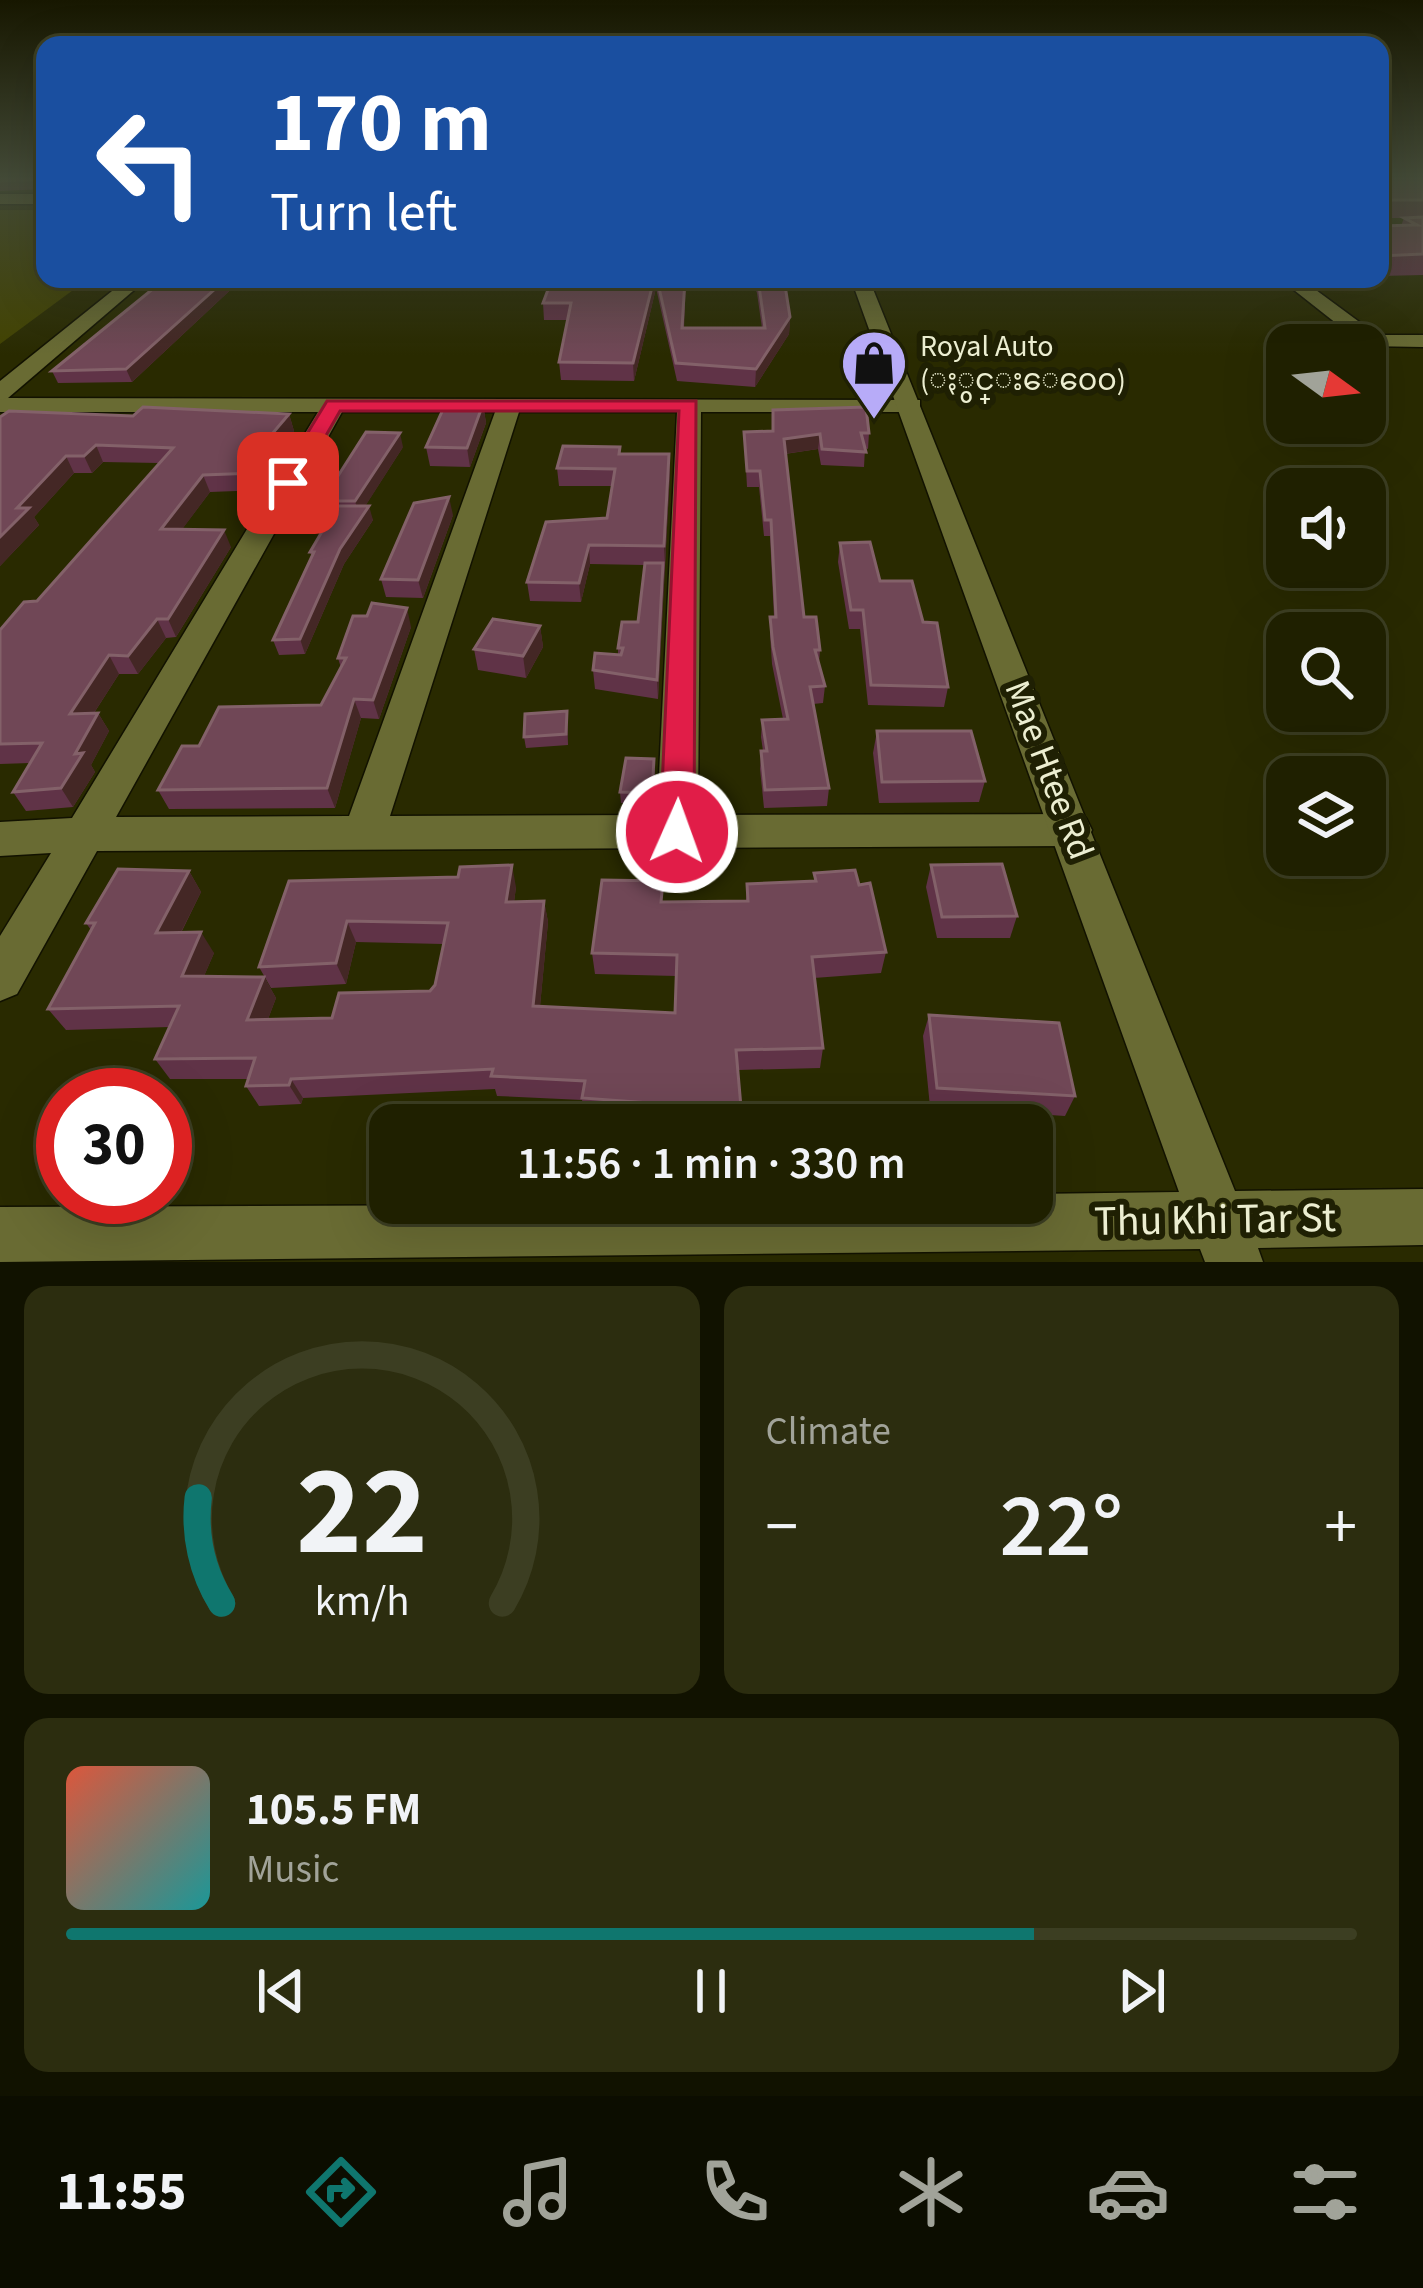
<!DOCTYPE html>
<meta charset="utf-8">
<style>
body{margin:0;font-family:"Source Sans 3","Noto Sans Myanmar",sans-serif;background:#2c2d0f;color:#f1f3f6;height:100vh;display:flex;flex-direction:column;font-size:45px;white-space:nowrap}
*{box-sizing:border-box;margin:0}
p{font-size:39px;color:#a1a399}
.icon{flex:none;width:66px;height:66px;fill:none;stroke:currentColor;stroke-width:2;stroke-linecap:round;stroke-linejoin:round}
.map{position:relative;height:1262px;overflow:hidden}
.sheet{display:flex;flex-direction:column;gap:24px;padding:24px;background:#111200;flex:1}
.sheet>*{flex:none}
.guide{position:absolute;left:36px;top:36px;width:1353px;height:252px;border-radius:24px;box-shadow:0 12px 48px #0002,0 0 0 3px #3c3e22;background:#1a4fa0;color:#fff;overflow:hidden}
.needle{width:78px;rotate:105deg}
.buttons{position:absolute;left:1266px;top:324px;display:grid;gap:24px}
.buttons a{display:grid;place-items:center;width:120px;height:120px;border-radius:24px;background:#1f2000;box-shadow:0 12px 48px #0002,0 0 0 3px #3c3e22;font-size:60px}
.speed{position:absolute;left:36px;top:1068px;display:flex;gap:24px;font-size:60px;font-weight:700;text-align:center}
.speed>*{display:grid;place-content:center;width:156px;height:156px;border-radius:50%;background:#1f2000;box-shadow:0 12px 48px #0002,0 0 0 3px #3c3e22;line-height:1}
.speed .limit{border:18px solid #d22;background:#fff;color:#111}
.pin{position:absolute;display:grid;place-items:center;width:102px;height:102px;color:#fff;margin:-51px;border-radius:24px;box-shadow:0 6px 18px #0006}
.me{position:absolute;width:132px;margin:-66px;rotate:2deg;stroke-linejoin:round;filter:drop-shadow(0 0 9px #0008)}
.turn{display:flex;align-items:center;gap:42px;height:252px;padding:0 36px;font-size:54px}
.turn .icon{width:156px;height:156px;stroke-width:2.5}
.turn b{display:block;font-size:84px;line-height:102px}
.big{font-size:90px;font-weight:600;line-height:1.1}
.sheet .card{flex:1;display:flex;flex-direction:column;justify-content:center;gap:18px;min-width:0;padding:0 42px;border-radius:24px;background:#2c2d0f}
.sheet .dial{align-items:center;gap:0}
.dial svg{height:312px;overflow:visible;fill:none;stroke:#3c3e22;stroke-width:7;stroke-linecap:round;text-anchor:middle}
.dial text{fill:#f1f3f6;stroke:none}
.song{display:flex;align-items:center;gap:36px}
.cover{width:144px;height:144px;border-radius:18px;background:linear-gradient(135deg,hsl(10 70% 55%),hsl(180 70% 35%))}
.played{height:12px;border-radius:6px;background:linear-gradient(90deg,#0f766e 75%,#3c3e22 75%)}
.keys{display:flex;justify-content:space-around;direction:ltr}
.heat{display:flex;justify-content:space-between;align-items:center;font-size:66px;direction:ltr}
.sheet .tiles{flex:1;display:grid;gap:24px;grid-template-columns:1fr 1fr}
.card:last-child{grid-column:span 2}
.trip{position:absolute;left:369px;top:1104px;width:684px;height:120px;border-radius:24px;background:#1f2000;box-shadow:0 12px 48px #0002,0 0 0 3px #3c3e22;font-weight:600;line-height:120px;text-align:center}
.menu{display:flex;height:192px;justify-content:space-around;align-items:center;background:#0c0d00;color:#a1a399}
.menu .icon{width:84px;height:84px}
.menu .active{color:#0f766e}
.menu b{font-size:54px;color:#f1f3f6}
.map>svg:first-child{display:block}
.green{fill:#424300}
.lines{fill:none;stroke-linecap:round;stroke-linejoin:round}
.minor-casing{stroke:#121200;stroke-width:3}
.tertiary-casing{stroke:#121200;stroke-width:3}
.minor{fill:#696b33;fill-rule:evenodd}
.tertiary{fill:#696b33;fill-rule:evenodd}
.wall{fill:#603347}
.shaded-wall{fill:#442725}
.building{fill:#704756;stroke:#836169;stroke-width:3}
.route{fill:#e11d48;stroke:#92132f;stroke-width:3}
.labels{text-anchor:middle;dominant-baseline:central;stroke-width:12;stroke-linejoin:round;paint-order:stroke}
.far-poi-label{font-size:30px;fill:#eceed1;stroke:#1f2003;text-anchor:start}
.street-label{font-size:36px;fill:#eceed1;stroke:#1f2003}
.near-street-label{font-size:42px;fill:#eceed1;stroke:#1f2003}
</style>
<div class="map">
<svg width="1423" height="1262" viewBox="0 0 1423 1262">
<rect width="100%" height="100%" fill="#292a00"/>
<polygon class="green" points="0,210 45,210 45,279 88,279 0,344"/>
<g class="lines">
<g class="minor-casing">
<g id="minor">
<polygon points="1280,279 1301,279 1377,335 1423,335 1423,347 1365,346"/>
<path d="M0,398l920,2v10l-8,2h-211l-3,403 373,-1 15,4 6,12 -6,12 -15,4 -974,5 -80,143 -17,7v-65l51,-83 -51,3v-34l72,-4 246,-406h-318zM342,412h153l-146,404 -233,1zM519,412h158l-20,403 -267,1z"/>
</g>
</g>
<g class="tertiary-casing">
<g id="tertiary">
<rect x="0" y="194" width="45" height="10"/>
<polygon points="127,279 147,279 8,398 0,400 0,381"/>
<polygon points="851,279 869,279 1235,1191 1423,1189 1423,1245 1258,1248 1263,1262 1205,1262 1200,1249 0,1262 0,1207 1032,1203 1032,1194 1179,1192"/>
</g>
</g>
<use href="#minor" class="minor"/>
<use href="#tertiary" class="tertiary"/>
</g>
<g class="wall">
<polygon points="0,178 45,178 45,189 0,191"/>
<polygon points="1380,178 1423,178 1423,275 1380,276 1380,226 1401,226 1404,218 1380,218"/>
<polygon points="165,279 242,279 132,382 58,383 52,371"/>
<polygon points="552,279 686,279 684,328 762,328 757,293 752,279 784,279 790,317 789,334 755,387 677,381 656,288 634,381 561,380 559,362 568,320 544,320 543,303"/>
<polygon points="483,404 486,423 470,467 430,466 426,447"/>
<polygon points="289,414 294,431 286,440 290,450 265,490 210,492 182,529 231,547 176,637 166,638 138,674 119,674 94,713 98,713 109,731 91,765 95,772 73,807 26,811 13,792 30,763 0,764 0,630 37,601 159,463 103,462 92,473 74,473 34,517 39,525 0,566 0,417"/>
<polygon points="744,432 869,433 868,449 865,448 864,467 821,465 818,449 785,454 804,617 820,650 819,663 825,686 823,703 813,704 829,788 827,806 764,808 760,769 761,751 763,751 761,737 762,720 783,719 772,664 770,634 770,617 774,617 770,536 764,536 759,487 747,487"/>
<polygon points="403,447 365,506 373,520 344,564 305,654 279,655 273,640 312,558 310,552 332,516 326,516 322,501"/>
<polygon points="621,454 670,471 658,699 595,689 593,670 618,654 618,648 638,622 645,565 590,564 581,602 530,601 527,582 607,518 612,486 559,486 557,468"/>
<polygon points="453,515 423,598 386,597 381,579"/>
<polygon points="840,543 923,622 948,687 944,707 868,705 860,629 849,629 838,562"/>
<polygon points="540,626 543,647 526,678 478,670 474,649"/>
<polygon points="411,627 379,719 361,718 335,808 169,809 158,790 199,746 321,705 341,668 338,658"/>
<polygon points="567,711 568,745 526,748 524,737"/>
<polygon points="877,731 985,781 979,802 879,803 873,753"/>
<polygon points="655,769 653,804 621,803 620,792"/>
<polygon points="931,865 1017,916 1010,938 937,938 926,887"/>
<polygon points="189,871 201,892 181,933 214,953 204,976 264,977 276,998 268,1019 332,1018 430,991 435,985 443,944 356,942 346,984 271,988 259,967 289,881 516,887 514,902 544,901 548,922 540,1006 675,1013 676,976 595,974 592,953 664,902 746,901 747,884 814,881 814,873 859,885 886,952 881,973 814,978 823,1048 820,1068 738,1070 740,1125 663,1125 586,1118 582,1100 497,1096 495,1089 303,1098 301,1104 259,1106 246,1086 248,1079 170,1079 155,1059 169,1027 66,1030 48,1009 91,930 86,923"/>
<polygon points="929,1015 1075,1096 1065,1116 930,1107 923,1036"/>
</g>
<g class="shaded-wall">
<polygon points="226,279 242,279 132,382 126,369"/>
<polygon points="654,279 656,279 656,288 634,381 633,363"/>
<polygon points="790,317 789,334 755,387 756,369"/>
<polygon points="483,404 486,423 470,467 467,448"/>
<polygon points="289,414 294,431 286,440 290,450 265,490 259,473 272,434"/>
<polygon points="400,433 403,447 359,516 355,501"/>
<polygon points="820,434 818,449 783,454 784,439"/>
<polygon points="96,445 103,462 92,473 84,456"/>
<polygon points="669,454 670,471 665,565 664,546"/>
<polygon points="66,456 74,473 34,517 39,525 0,566 0,537 17,508"/>
<polygon points="203,475 210,492 169,547 161,529"/>
<polygon points="449,497 453,515 423,598 418,580"/>
<polygon points="369,506 373,520 344,564 305,654 300,639 340,549"/>
<polygon points="224,530 231,547 176,637 168,619"/>
<polygon points="589,545 590,564 581,602 579,583"/>
<polygon points="663,563 664,581 658,699 657,680"/>
<polygon points="407,608 411,627 379,719 373,700"/>
<polygon points="157,619 166,638 138,674 128,656"/>
<polygon points="540,626 543,647 526,678 523,656"/>
<polygon points="109,655 119,674 81,733 70,714"/>
<polygon points="354,699 361,718 335,808 327,788"/>
<polygon points="98,713 109,731 91,765 95,772 73,807 61,788 75,754"/>
<polygon points="512,865 516,887 511,924 506,902"/>
<polygon points="189,871 201,892 170,954 156,933"/>
<polygon points="544,901 548,922 538,1027 533,1006"/>
<polygon points="347,921 356,942 346,984 336,963"/>
<polygon points="201,932 214,953 195,997 182,976"/>
<polygon points="264,977 276,998 260,1040 247,1020"/>
<polygon points="291,1079 303,1098 301,1104 289,1085"/>
</g>
<g class="building">
<polygon points="0,178 45,178 45,179 0,181"/>
<polygon points="1380,178 1423,178 1423,200 1388,200 1384,207 1380,205"/>
<polygon points="1423,217 1423,254 1380,256 1380,226 1417,225 1404,218"/>
<polygon points="165,279 226,279 126,369 52,371"/>
<polygon points="552,279 654,279 633,363 559,362 571,303 543,303"/>
<polygon points="657,279 685,279 682,328 765,328 758,279 784,279 790,317 756,369 676,363"/>
<polygon points="483,404 467,448 426,447 445,405"/>
<polygon points="143,407 289,414 272,434 284,434 259,473 203,475 161,529 224,530 168,619 157,619 128,656 109,655 70,714 98,713 75,754 83,753 61,788 13,792 42,743 0,744 0,630 24,602 37,601 173,448 96,445 84,456 66,456 17,508 29,508 0,537 0,417 9,411 133,416"/>
<polygon points="866,407 869,433 861,433 866,452 822,449 820,434 784,439 804,617 816,617 820,650 815,650 825,686 810,687 829,788 765,790 761,751 767,751 762,720 788,719 773,647 770,617 776,617 771,520 765,520 760,471 747,471 744,432 773,431 773,410"/>
<polygon points="366,432 400,433 355,501 322,501"/>
<polygon points="563,446 620,447 619,454 669,454 664,546 589,545 579,583 527,582 546,522 607,518 615,469 557,468"/>
<polygon points="449,497 418,580 381,579 414,503"/>
<polygon points="337,506 369,506 340,549 300,639 273,640 314,552 310,552"/>
<polygon points="870,542 880,581 912,581 923,622 937,623 948,687 871,685 863,610 851,610 840,543"/>
<polygon points="645,563 663,563 657,680 593,670 595,653 621,655 623,648 618,648 622,622 638,622"/>
<polygon points="372,603 407,608 373,700 354,699 327,788 158,790 182,746 199,746 219,707 321,705 346,658 338,658 353,616 367,616"/>
<polygon points="493,619 540,626 523,656 474,649"/>
<polygon points="567,711 566,734 524,737 525,714"/>
<polygon points="877,731 971,731 985,781 882,782"/>
<polygon points="626,758 654,759 652,793 620,792"/>
<polygon points="1002,864 1017,916 942,917 931,865"/>
<polygon points="512,865 506,902 544,901 533,1006 675,1013 677,955 592,953 602,880 663,881 661,902 748,901 747,884 816,881 814,873 855,870 859,885 870,883 886,952 812,957 823,1048 736,1050 741,1107 662,1111 662,1104 582,1098 585,1081 491,1076 493,1069 291,1079 289,1085 246,1086 255,1058 155,1059 179,1006 48,1009 95,923 86,923 118,869 189,871 156,933 201,932 182,976 264,977 247,1020 332,1018 339,993 430,991 435,985 448,923 347,921 336,963 259,967 289,881 458,877 460,867"/>
<polygon points="929,1015 1059,1023 1075,1096 937,1088"/>
</g>
<linearGradient id="sky" x2="0" y2="1"><stop stop-color="#171700"/><stop offset="0.5" stop-color="#434a37"/><stop offset="1" stop-color="#434a37" stop-opacity="0"/></linearGradient>
<rect width="1423" height="355" fill="url(#sky)"/>
<polygon class="route" points="327,401 696,401 694,832 689,841 677,845 665,841 660,832 679,411 340,411 296,488 280,488 277,483"/>
<defs>
<g id="shop-pin" transform="scale(3.45)"><path d="M0 17L-7.5 6A9.5 9.5 0 1 1 7.5 6Z" fill="#b7abf8" stroke="#1f2003"/><path d="M-5-2.5h2.3a2.7 3.5 0 0 1 5.4 0H5L5.5 6h-11ZM-1.5-2.5h3a1.5 2.3 0 0 0-3 0Z" fill="#111"/></g>
</defs>
<g fill-rule="evenodd">
<use href="#shop-pin" x="874" y="363"/>
</g>
<g class="labels">
<g class="far-poi-label">
<text x="920" y="346">Royal Auto<tspan x="920" dy="34">(ႏွင္းေ၀ေ၀)</tspan></text>
</g>
<g class="street-label">
<text transform="translate(1049 770) rotate(69)">Mae Htee Rd</text>
</g>
<g class="near-street-label">
<text transform="translate(1215 1220) rotate(-1)">Thu Khi Tar St</text>
</g>
</g>
</svg>
<div class="buttons">
<a><svg class="needle" viewBox="-14 -14 28 28"><path d="M0-13l5 13h-10z" fill="#e53935"/><path d="M0 13l5-13h-10z" fill="#a1a399"/></svg></a>
<a><svg class="icon" aria-label="sound" viewBox="0 0 24 24"><path d="M4 9h4l5-4v14l-5-4H4zM17 9q2 3 0 6"/></svg></a>
<a><svg class="icon" aria-label="search" viewBox="0 0 24 24"><circle cx="10" cy="10" r="6"/><path d="M15 15l6 6"/></svg></a>
<a><svg class="icon" aria-label="layers" viewBox="0 0 24 24"><path d="M12 4l9 5-9 5-9-5zM3 14l9 5 9-5"/></svg></a>
</div>
<div class="speed"><div class="limit">30</div></div>
<div class="pin" style="left:288px;top:483px;background:#d93025"><svg class="icon" aria-label="arrive" viewBox="0 0 24 24"><path d="M6 21V4h12l-3 4 3 4H6"/></svg></div>
<svg class="me" style="left:677px;top:832px" viewBox="-20 -20 40 40"><circle r="17" fill="#e11d48" stroke="#fff" stroke-width="3"/><path d="M0-11L8 9 0 5-8 9z" fill="#fff"/></svg>
<div class="trip">11:56 · 1 min · 330 m</div>
<div class="guide">
<div class="turn"><svg class="icon" aria-label="left" viewBox="0 0 24 24"><path d="M17 20v-9H6M10 6l-5 5 5 5"/></svg><div><b>170 m</b>Turn left</div></div>
</div>
</div>
<section class="sheet">
<div class="tiles">
<div class="card dial"><svg viewBox="0 0 100 80">
<path d="M14 69A42 42 0 1 1 86 69"/>
<path d="M14 69A42 42 0 0 1 8 42" stroke="#0f766e"/>
<text x="50" y="56" font-size="32" font-weight="700">22</text>
<text x="50" y="72" font-size="11">km/h</text>
</svg></div>
<div class="card"><p>Climate</p>
<div class="heat"><a>−</a><b class="big">22°</b><a>+</a></div>
</div>
<div class="card">
<div class="song"><i class="cover"></i><div><b>105.5 FM</b><p>Music</p></div></div>
<div class="played"></div>
<div class="keys"><svg class="icon" aria-label="previous" viewBox="0 0 24 24"><path d="M18 5L8 12l10 7zM5 5v14"/></svg><svg class="icon" aria-label="pause" viewBox="0 0 24 24"><path d="M8 5v14M16 5v14"/></svg><svg class="icon" aria-label="next" viewBox="0 0 24 24"><path d="M6 5l10 7-10 7zM19 5v14"/></svg></div>
</div>
</div>
</section>
<nav class="menu">
<b>11:55</b>
<svg class="icon active" aria-label="directions" viewBox="0 0 24 24"><path d="M12 3l9 9-9 9-9-9zM9 14v-3h6M13 9l2 2-2 2"/></svg>
<svg class="icon" aria-label="music" viewBox="0 0 24 24"><path d="M9 18V5l10-2v13"/><circle cx="6" cy="18" r="3"/><circle cx="16" cy="16" r="3"/></svg>
<svg class="icon" aria-label="phone" viewBox="0 0 24 24"><path d="M5 4h4l2 5-3 2q2 4 5 5l2-3 5 2v4C11 20 4 13 5 4z"/></svg>
<svg class="icon" aria-label="climate" viewBox="0 0 24 24"><path d="M12 3v18M4 7l16 10M4 17L20 7"/></svg>
<svg class="icon" aria-label="car" viewBox="0 0 24 24"><path d="M5 17H2v-5l4-1 3-4h7l3 4 3 1v5h-3M9 17h6M6 11h13"/><circle cx="7" cy="17" r="2"/><circle cx="17" cy="17" r="2"/></svg>
<svg class="icon" aria-label="filters" viewBox="0 0 24 24"><path d="M4 7h16M4 17h16"/><circle cx="9" cy="7" r="2"/><circle cx="15" cy="17" r="2"/></svg>
</nav>
